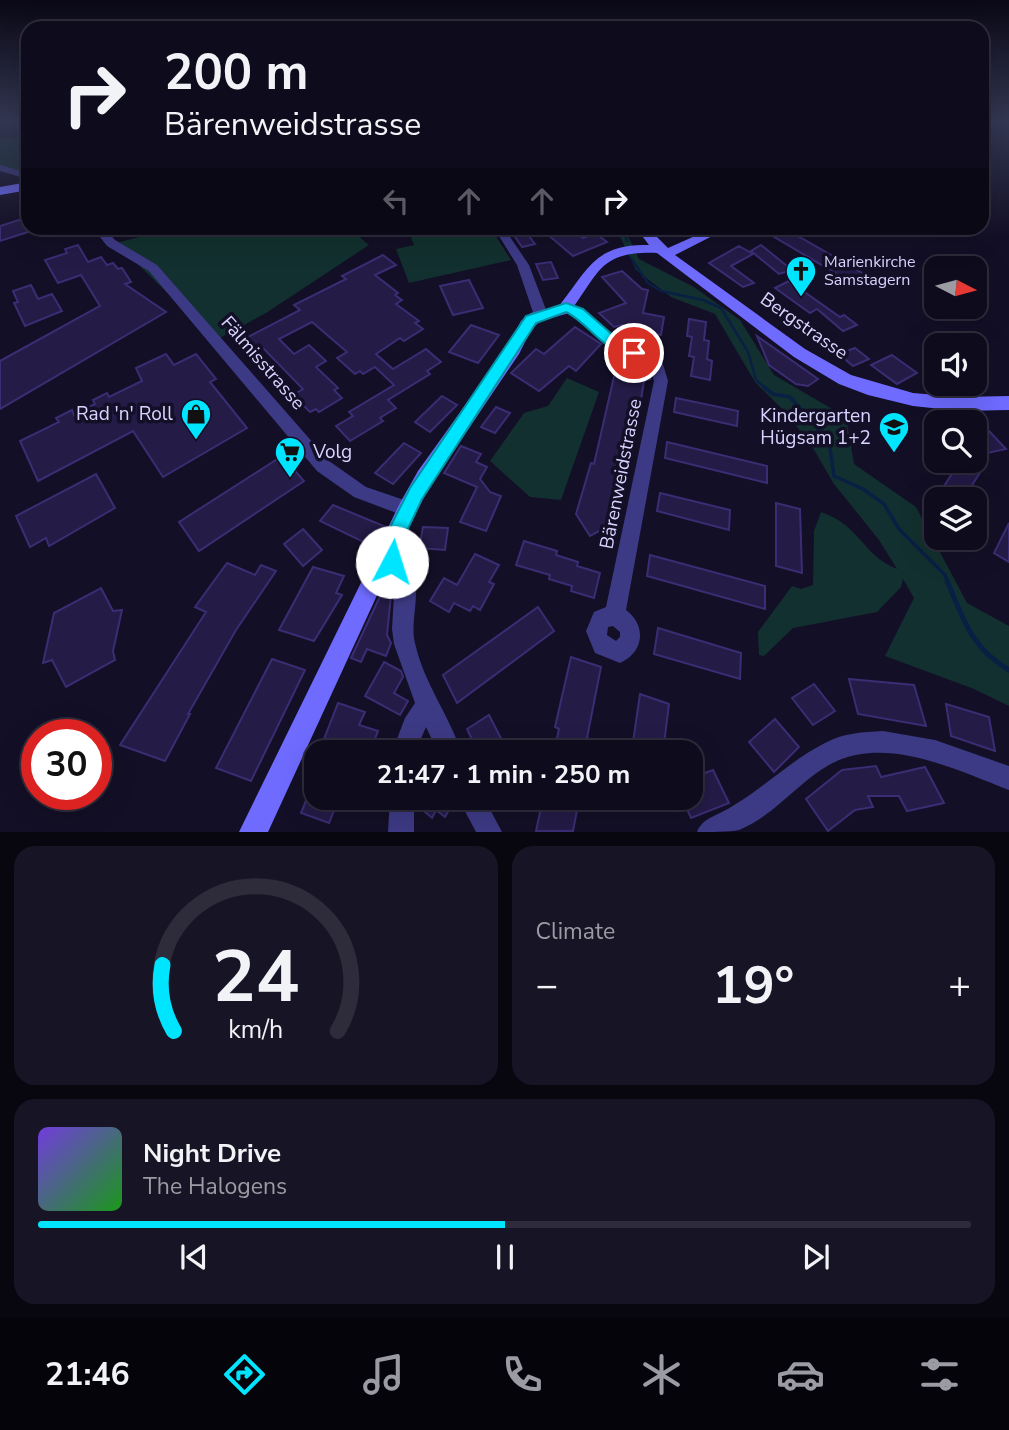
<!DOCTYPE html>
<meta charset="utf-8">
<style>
body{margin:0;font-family:"Nunito Sans",sans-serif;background:#171425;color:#f1f3f6;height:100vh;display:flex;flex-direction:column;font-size:26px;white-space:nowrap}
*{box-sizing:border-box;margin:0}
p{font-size:23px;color:#9b9ba3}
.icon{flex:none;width:38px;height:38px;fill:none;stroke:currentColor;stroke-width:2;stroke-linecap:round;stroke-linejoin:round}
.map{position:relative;height:832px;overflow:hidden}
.side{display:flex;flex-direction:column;gap:14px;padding:14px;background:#08060f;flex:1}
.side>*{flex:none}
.hud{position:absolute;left:21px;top:21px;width:968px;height:214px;border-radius:21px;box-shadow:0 7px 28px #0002,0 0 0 2px #2e2b3b;background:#0e0b1c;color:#f1f3f6;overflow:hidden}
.needle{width:46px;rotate:96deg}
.tools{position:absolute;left:924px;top:256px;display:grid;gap:14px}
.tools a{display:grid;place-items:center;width:63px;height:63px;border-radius:14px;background:#0e0b1c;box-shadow:0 7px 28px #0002,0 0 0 2px #2e2b3b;font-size:35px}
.speed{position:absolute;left:21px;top:719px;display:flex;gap:14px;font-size:35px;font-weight:700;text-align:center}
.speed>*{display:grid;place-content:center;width:91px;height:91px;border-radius:50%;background:#0e0b1c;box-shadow:0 7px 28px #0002,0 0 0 2px #2e2b3b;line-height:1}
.speed .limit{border:10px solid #d22;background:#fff;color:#111}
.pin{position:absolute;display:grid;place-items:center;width:60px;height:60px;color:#fff;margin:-30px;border:4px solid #fff;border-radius:50%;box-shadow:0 2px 7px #0007}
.me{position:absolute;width:77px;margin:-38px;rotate:5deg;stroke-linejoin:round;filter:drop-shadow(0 0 5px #0008)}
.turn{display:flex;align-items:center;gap:24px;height:147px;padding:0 28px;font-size:32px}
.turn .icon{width:91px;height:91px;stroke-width:2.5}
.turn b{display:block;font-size:49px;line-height:60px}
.lanes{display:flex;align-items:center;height:66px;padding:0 28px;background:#0003;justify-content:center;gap:35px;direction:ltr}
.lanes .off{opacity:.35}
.big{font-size:52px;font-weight:700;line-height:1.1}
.side .tile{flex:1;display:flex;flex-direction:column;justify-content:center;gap:10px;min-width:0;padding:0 24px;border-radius:21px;background:#171425}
.side .dial{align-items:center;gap:0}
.dial svg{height:182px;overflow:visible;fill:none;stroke:#2e2b3b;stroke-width:7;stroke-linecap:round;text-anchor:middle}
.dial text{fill:#f1f3f6;stroke:none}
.song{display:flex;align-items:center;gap:21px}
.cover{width:84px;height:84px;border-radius:10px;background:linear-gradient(135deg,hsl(260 70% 55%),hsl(120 70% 35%))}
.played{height:7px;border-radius:4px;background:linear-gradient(90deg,#00e5ff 50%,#2e2b3b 50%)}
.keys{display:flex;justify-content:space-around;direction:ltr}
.heat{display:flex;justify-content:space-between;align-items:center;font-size:38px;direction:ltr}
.side .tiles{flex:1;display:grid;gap:14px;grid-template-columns:1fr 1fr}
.tile:last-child{grid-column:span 2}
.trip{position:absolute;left:304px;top:740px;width:399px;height:70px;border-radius:21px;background:#0e0b1c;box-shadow:0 7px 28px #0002,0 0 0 2px #2e2b3b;font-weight:700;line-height:70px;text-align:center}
.tab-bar{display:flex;height:112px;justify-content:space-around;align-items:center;background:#06040b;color:#9b9ba3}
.tab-bar .icon{width:49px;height:49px}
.tab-bar .current{color:#00e5ff}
.tab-bar b{font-size:32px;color:#f1f3f6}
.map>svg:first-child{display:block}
.green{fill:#12302f}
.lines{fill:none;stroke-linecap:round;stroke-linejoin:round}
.stream-far2{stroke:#0a1f44;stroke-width:2.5}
.stream-far1{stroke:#0a1f44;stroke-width:3.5}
.stream{stroke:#0a1f44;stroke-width:5}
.building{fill:#241b47;stroke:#3b2d73;stroke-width:2}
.street{fill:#3d3a85;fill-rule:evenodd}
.secondary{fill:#6f6bff;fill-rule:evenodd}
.route{fill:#00e5ff;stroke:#0095a6;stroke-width:2}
.labels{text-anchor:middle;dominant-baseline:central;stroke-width:7;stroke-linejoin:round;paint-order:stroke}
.far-poi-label{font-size:16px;fill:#d9d4ff;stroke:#130f26;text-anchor:start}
.street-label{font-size:19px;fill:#d9d4ff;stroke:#130f26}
.poi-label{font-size:19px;fill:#d9d4ff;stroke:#130f26;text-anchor:end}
</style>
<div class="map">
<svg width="1009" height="832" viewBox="0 0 1009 832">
<rect width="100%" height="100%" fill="#130f26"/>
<g class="green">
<polygon points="28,130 28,173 0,166 0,138 16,138"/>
<polygon points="174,228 349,228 369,245 266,313 216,340 116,243"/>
<polygon points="422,228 454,228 457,233 486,228 492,230 511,260 409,283 396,249 414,245 408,230"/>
<path d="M616,228h8l15,31 55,28 46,33 34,55 72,42 8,47 62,43 51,96 42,23v80l-35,-17 -89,-33 29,-58 -11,-19 -2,8 -24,25 -84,16 -29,28 -5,-1 -1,-23 34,-46 9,3 12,-4 1,-54 7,-19c39,13 42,44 76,57l-18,-29 -45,-56 -21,-36 -25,-33 -33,-33 -40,-68 -44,-17 -35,-27z"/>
<polygon points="567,378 599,392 561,500 530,497 490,461 524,413 548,406"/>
</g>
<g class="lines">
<g class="stream-far2">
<polyline points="622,228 627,241"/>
<polyline points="631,258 648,283 661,291 703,300 721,308 748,352 756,380 767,389"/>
</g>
<polyline class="stream-far1" points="764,387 773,394 790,397 829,441 834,476 863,489 884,504 899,529 945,575 948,582"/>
<path class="stream" d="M947,581c17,39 24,67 62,89"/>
</g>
<g class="building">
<polygon points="28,217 28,232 0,241 0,226"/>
<polygon points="509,228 523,228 535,244 522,247"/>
<polygon points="540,228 570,228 583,238 595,233 607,242 573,256"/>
<polygon points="759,228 784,228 871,278 857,286"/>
<polygon points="78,245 88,262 101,257 107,265 113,263 118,269 122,268 131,282 125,284 166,312 0,409 0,361 100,306 81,275 58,283 45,260 67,253 65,249"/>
<polygon points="761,245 792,270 779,274 751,251"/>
<polygon points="739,246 753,254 731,266 754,283 743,287 709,263"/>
<polygon points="383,255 396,265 375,275 398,293 395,295 402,300 396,304 419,321 415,323 423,329 404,341 400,338 376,354 393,369 426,349 441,362 427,371 430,374 388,400 396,408 380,418 383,421 350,441 336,426 353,416 349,412 394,385 375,367 363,374 360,371 355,374 337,358 347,352 312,322 279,339 294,354 309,345 326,361 316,367 338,388 334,390 342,398 319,412 316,409 310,412 293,395 303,389 263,348 254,353 242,340 300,310 294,305 346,279 342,276"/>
<polygon points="551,262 558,278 543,280 536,264"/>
<polygon points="622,271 642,289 648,290 643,313 664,317 661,335 622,325 614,327 599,313 626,303 602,277"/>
<polygon points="469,280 483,308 453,315 440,286"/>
<polygon points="789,281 840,317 844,315 857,325 843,331 817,309 810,313 775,288"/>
<polygon points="31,285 38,299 52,294 62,311 25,326 14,303 18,302 13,291"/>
<polygon points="689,319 706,322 704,340 709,341 707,359 712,361 710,380 691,376 694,357 689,356 692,337 687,336"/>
<polygon points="471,325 499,335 478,363 449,352"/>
<polygon points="575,327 601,344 576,371 569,366 539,391 511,373 536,349 544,354"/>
<polygon points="757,336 818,379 808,386 796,384 769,365"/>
<polygon points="855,348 869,359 853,366 839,354"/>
<polygon points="166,354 174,365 196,354 216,379 210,382 247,428 163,477 133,431 38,481 20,441 59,422 56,418 72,410 74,415 95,404 93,400 107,393 109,397 142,381 136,368"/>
<polygon points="892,355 917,373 897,384 871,365"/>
<polygon points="631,361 650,379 644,381 632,456 630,455 613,510 620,520 590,536 576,514 591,463 594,464 616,368"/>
<polygon points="442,396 457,405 430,432 415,422"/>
<polygon points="676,398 738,411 737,426 674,412"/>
<polygon points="496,407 510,413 495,433 481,427"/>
<polygon points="989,431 1006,449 983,454 975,444 975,433"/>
<polygon points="667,442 767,466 767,483 665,458"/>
<polygon points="404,443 421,453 393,484 375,473"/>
<polygon points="461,446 481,454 476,462 487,467 480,479 490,492 501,496 486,531 460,522 477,487 444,473"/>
<polygon points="282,456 304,481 199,551 179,522"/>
<polygon points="961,460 981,471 963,499 930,499 939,487 942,489"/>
<polygon points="96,474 115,508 49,546 46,538 30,547 16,516"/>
<polygon points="660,493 730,510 729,530 657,511"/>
<polygon points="776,503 800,509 802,573 776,566"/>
<polygon points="333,505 386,527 374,547 320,521"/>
<polygon points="1009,523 1009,562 994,553"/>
<polygon points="423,527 448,528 445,550 419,548"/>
<polygon points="303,529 322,550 303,566 284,544"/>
<polygon points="524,541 557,551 556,555 578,562 577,566 600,573 594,598 571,591 572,586 549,579 550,575 516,565"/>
<polygon points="475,554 499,565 489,582 494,584 480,610 473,606 470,611 454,603 449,612 430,601 444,578 457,585"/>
<polygon points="650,555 765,586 765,609 647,576"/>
<polygon points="227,563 255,575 261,565 276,571 236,630 188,714 190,714 165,761 120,745 206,612 195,607"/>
<polygon points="313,567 344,576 336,593 342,595 314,641 279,630"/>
<polygon points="101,588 113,611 122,610 113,651 115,660 66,687 52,660 43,663 54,613"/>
<polygon points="382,592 391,595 387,635 391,643 386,656 367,649 361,662 351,658"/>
<polygon points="538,607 554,631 457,703 443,675"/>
<polygon points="658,628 741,653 740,679 654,654"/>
<polygon points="571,657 601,667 587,738 591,740 589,752 554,752 559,729 555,727"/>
<polygon points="272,659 305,670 251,781 216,768"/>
<polygon points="384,662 401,671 403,677 394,693 408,701 400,715 365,696"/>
<polygon points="849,679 914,685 926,726 858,714"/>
<polygon points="814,684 835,711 813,725 792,698"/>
<polygon points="640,694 669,704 663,752 633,742"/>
<polygon points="338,703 365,712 359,725 378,731 370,752 324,739"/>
<polygon points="946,704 989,717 995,751 951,736"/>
<polygon points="489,715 508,752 478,752 467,729"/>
<polygon points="775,719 799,747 774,772 749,742"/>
<polygon points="876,766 881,777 925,767 944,803 907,811 899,796 868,796 873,807 855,810 828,831 806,799 842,770"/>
<polygon points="713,770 729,803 691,818 682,798 691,798 691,778"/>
<polygon points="316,776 317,798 339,798 329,823 301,813"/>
<polygon points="417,798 447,798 453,803 445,817 436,810 432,818 417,805"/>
<polygon points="543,798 561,798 578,805 573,831 536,831"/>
</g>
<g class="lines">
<g class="street">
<polygon points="0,165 28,173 28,179 0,171"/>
<polygon points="93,228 104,228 115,240 157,265 329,461 366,487 413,503 416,509 413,515 407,517 354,497 317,471 149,271 107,246"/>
<polygon points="494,228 504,228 529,265 548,315 546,318 536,318 534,315 517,265"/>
<path d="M566,303l17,6 32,29 47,23 6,20 -42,229c21,16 18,42 -6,53l-25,-10 -9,-22 8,-19 12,-5 48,-226 -4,-13 -45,-24 -32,-29 -14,-8zM613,626l7,6v5l-4,4 -9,-6 1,-8z"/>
<path d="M383,550c15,6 26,11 31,28 6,20 -4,43 1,65 9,41 34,71 46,109h-23l-12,-25 -11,25h-23l13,-34 10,-15 -21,-59 -2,-15 3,-51 -8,-8 -11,-5 -2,-6 2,-6z"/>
<path d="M883,731l52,9 74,26v24c-50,-19 -116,-52 -170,-30 -37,16 -62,55 -100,70 -11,2 -30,2 -42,2 5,-14 22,-17 34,-25 33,-19 60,-47 94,-64 18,-10 38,-11 58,-12z"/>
<polygon points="390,798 414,798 414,832 388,832"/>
<polygon points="458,798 484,798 502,832 476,832"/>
</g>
<g class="secondary">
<polygon points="28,182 28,190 0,195 0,187"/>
<path d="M636,228h12l20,20 45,-20h15l-53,27 130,94 46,26 62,18 47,4 49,-1v14l-49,1 -47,-5 -45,-11 -29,-11 -45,-27 -137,-104c-58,-2 -57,19 -88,60l-28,8 -9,7 -13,26 -87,129 -18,32 -146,317h-29l161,-329 18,-32 89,-124 14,-26 10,-8 28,-7c29,-37 37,-63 90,-61z"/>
</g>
</g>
<linearGradient id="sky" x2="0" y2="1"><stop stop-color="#0a0815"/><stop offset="0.51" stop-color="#333752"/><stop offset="1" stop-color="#333752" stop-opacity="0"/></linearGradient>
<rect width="1009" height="238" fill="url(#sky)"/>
<path class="route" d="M566,303l17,6 32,28 24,12v7c-26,7 -52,-35 -73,-44l-30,11 -114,176 -26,55 6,8 -3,6 -7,3 -16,-5 -2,-7 36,-71 116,-172z"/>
<defs>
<g id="church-pin" transform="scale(1.575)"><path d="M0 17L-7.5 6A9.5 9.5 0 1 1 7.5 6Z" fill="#00e5ff" stroke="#130f26"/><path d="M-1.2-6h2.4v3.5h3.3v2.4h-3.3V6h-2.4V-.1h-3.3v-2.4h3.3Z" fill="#111"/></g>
<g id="shop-pin" transform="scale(1.575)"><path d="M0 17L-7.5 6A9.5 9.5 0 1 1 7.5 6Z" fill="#00e5ff" stroke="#130f26"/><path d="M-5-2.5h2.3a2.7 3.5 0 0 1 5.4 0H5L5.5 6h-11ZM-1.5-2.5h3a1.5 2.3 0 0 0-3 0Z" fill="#111"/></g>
<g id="school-pin" transform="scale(1.575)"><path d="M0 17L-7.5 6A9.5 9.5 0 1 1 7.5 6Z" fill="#00e5ff" stroke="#130f26"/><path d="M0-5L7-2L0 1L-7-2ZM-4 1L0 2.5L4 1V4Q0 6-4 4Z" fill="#111"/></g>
<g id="supermarket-pin" transform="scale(1.575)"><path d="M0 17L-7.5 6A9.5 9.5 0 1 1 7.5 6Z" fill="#00e5ff" stroke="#130f26"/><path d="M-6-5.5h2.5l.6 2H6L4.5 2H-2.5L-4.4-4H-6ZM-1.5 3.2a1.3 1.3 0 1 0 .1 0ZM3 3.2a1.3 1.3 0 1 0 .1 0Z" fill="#111"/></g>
</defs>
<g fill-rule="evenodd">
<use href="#church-pin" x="801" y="271"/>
<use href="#shop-pin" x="196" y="414"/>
<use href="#school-pin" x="894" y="427"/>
<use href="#supermarket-pin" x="290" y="452"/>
</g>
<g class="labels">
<g class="far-poi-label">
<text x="824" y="262">Marienkirche<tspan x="824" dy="18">Samstagern</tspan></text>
</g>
<g class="street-label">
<text transform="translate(804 326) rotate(35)">Bergstrasse</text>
<text transform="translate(263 363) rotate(49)">Fälmisstrasse</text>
<text transform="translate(621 474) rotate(-79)">Bärenweidstrasse</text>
</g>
<g class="poi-label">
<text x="173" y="414">Rad 'n' Roll</text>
<text x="871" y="416">Kindergarten<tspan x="871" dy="22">Hügsam 1+2</tspan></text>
<text x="313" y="452" text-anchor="start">Volg</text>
</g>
</g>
</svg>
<div class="tools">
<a><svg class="needle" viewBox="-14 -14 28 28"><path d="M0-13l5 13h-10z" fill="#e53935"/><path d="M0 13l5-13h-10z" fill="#9b9ba3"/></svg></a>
<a><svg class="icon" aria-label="sound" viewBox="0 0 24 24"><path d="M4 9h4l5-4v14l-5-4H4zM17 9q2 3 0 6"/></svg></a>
<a><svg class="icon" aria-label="search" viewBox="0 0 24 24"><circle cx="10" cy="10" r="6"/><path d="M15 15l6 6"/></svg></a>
<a><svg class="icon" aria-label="layers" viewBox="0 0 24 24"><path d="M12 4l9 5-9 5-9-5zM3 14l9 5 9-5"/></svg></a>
</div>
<div class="speed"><div class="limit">30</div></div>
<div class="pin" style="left:634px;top:353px;background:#d93025"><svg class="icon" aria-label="arrive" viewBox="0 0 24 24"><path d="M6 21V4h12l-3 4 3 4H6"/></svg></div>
<svg class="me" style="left:392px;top:562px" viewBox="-20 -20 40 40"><circle r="19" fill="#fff"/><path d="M0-13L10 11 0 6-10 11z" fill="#00e5ff"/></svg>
<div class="trip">21:47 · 1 min · 250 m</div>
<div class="hud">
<div class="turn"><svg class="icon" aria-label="right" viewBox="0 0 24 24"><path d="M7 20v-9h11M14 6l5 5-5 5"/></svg><div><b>200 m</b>Bärenweidstrasse</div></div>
<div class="lanes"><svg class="icon off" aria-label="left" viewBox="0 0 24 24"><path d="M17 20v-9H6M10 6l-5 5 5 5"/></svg><svg class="icon off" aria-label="ahead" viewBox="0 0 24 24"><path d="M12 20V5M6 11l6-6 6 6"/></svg><svg class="icon off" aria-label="ahead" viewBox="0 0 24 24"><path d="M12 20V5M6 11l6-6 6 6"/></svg><svg class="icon" aria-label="right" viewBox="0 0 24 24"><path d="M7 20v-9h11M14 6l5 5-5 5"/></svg></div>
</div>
</div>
<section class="side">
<div class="tiles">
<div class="tile dial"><svg viewBox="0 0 100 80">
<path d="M14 69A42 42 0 1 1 86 69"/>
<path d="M14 69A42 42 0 0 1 9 40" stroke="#00e5ff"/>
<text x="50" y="56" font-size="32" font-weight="700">24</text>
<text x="50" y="72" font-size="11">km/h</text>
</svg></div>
<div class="tile"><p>Climate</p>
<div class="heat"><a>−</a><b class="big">19°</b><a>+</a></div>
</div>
<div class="tile">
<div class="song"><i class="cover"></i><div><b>Night Drive</b><p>The Halogens</p></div></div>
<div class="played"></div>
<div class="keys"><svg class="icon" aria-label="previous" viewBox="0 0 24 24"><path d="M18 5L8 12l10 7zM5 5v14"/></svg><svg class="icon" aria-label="pause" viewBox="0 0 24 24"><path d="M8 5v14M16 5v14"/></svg><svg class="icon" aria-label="next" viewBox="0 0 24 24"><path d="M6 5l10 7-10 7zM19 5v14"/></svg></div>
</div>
</div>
</section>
<nav class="tab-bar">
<b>21:46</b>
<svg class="icon current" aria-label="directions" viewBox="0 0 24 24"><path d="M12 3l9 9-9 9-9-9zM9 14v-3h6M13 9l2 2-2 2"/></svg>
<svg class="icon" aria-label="music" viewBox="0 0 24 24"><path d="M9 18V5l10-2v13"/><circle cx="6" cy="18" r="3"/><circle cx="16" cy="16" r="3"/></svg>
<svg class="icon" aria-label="phone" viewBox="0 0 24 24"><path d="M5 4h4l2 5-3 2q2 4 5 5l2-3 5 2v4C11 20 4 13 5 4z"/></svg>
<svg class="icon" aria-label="climate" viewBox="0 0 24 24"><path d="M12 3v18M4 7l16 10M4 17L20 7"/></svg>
<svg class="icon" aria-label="car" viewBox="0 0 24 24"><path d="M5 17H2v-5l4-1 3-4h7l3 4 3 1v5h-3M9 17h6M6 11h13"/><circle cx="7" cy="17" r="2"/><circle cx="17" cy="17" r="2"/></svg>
<svg class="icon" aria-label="filters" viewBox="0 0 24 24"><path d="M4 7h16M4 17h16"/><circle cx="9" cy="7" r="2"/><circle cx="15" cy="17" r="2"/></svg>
</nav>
